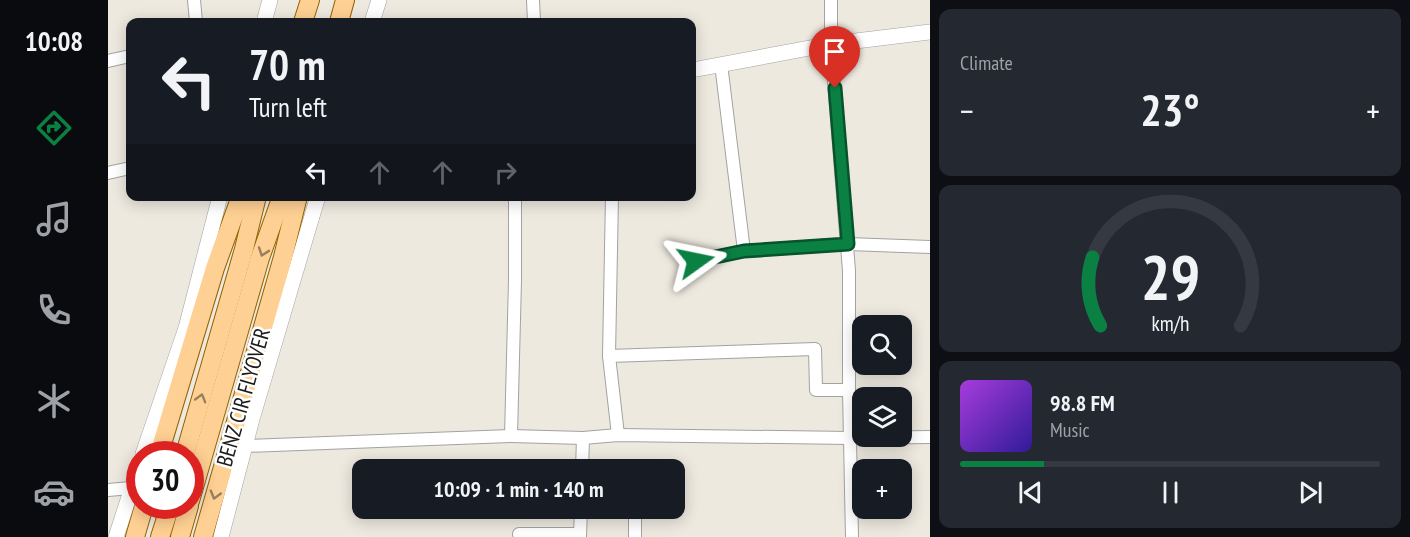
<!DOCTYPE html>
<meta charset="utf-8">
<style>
body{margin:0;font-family:"PT Sans Narrow",sans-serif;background:#242831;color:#f1f3f6;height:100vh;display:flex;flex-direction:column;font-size:22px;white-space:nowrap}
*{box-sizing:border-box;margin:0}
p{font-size:20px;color:#9ea1a6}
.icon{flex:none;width:33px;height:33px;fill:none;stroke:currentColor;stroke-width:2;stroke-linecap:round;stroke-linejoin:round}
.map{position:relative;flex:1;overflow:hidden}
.panel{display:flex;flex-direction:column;gap:9px;padding:9px;background:#0d0f14;width:480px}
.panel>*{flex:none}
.banner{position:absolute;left:18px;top:18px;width:570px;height:183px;border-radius:12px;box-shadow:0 3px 15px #0003;background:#171b24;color:#f1f3f6;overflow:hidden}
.buttons{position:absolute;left:744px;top:315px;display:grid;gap:12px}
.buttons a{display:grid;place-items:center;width:60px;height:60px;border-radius:12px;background:#171b24;box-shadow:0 3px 15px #0003;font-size:30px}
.speed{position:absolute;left:18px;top:441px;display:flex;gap:12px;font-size:30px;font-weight:700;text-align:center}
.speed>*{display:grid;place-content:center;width:78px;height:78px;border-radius:50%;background:#171b24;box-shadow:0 3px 15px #0003;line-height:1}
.speed .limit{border:9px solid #d22;background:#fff;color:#111}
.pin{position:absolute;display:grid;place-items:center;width:51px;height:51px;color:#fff;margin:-62px -26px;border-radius:50% 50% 50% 0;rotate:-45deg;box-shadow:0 0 6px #0007}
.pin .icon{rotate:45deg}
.me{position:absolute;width:66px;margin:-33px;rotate:78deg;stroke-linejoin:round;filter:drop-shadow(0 0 4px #0008)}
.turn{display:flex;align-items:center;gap:21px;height:126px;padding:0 24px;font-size:27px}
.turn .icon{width:78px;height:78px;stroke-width:2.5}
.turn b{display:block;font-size:42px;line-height:51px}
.lanes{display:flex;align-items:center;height:57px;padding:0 24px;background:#0003;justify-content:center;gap:30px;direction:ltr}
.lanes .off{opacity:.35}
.big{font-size:45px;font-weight:700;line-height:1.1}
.panel .widget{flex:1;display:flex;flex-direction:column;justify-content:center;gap:9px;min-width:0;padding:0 21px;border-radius:12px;background:#242831}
.panel .dial{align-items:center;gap:0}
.dial svg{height:156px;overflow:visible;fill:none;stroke:#363941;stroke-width:7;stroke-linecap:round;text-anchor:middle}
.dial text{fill:#f1f3f6;stroke:none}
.song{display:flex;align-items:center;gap:18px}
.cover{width:72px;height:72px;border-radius:9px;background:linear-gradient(135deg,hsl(280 70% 55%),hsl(250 70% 35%))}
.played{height:6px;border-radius:3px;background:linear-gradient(90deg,#0b8043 20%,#363941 20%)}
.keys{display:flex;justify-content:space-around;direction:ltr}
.heat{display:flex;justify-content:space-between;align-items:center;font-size:33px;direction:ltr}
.trip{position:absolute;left:244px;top:459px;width:333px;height:60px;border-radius:12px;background:#171b24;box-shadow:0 3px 15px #0003;font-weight:700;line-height:60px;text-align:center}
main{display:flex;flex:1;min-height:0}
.dock{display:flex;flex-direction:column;width:108px;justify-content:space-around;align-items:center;background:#090b0e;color:#9ea1a6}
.dock .icon{width:42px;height:42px}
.dock .active{color:#0b8043}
.dock b{font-size:27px;color:#f1f3f6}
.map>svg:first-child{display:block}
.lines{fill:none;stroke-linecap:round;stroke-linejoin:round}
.minor-casing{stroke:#a2a2a2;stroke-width:14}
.tertiary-casing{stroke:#a2a2a2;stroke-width:16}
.primary-casing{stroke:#926200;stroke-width:20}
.minor{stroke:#fff;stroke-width:12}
.tertiary{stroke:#fff;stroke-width:15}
.primary{stroke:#ffd093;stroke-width:18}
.oneway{stroke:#987f5d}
.route-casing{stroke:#07532c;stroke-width:15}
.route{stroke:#0b8043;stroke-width:10}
.labels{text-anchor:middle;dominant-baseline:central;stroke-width:5;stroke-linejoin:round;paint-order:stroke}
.street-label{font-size:22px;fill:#1b1b1b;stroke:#fff}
</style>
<main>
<nav class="dock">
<b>10:08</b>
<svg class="icon active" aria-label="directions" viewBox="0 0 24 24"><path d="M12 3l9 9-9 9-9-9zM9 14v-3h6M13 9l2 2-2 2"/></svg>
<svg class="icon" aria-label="music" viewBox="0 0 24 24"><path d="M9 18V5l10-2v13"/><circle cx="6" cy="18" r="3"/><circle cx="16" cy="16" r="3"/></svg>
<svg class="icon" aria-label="phone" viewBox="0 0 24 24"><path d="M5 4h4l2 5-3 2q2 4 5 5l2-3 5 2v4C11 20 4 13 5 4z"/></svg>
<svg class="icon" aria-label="climate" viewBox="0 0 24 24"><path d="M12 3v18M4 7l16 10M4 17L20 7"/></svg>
<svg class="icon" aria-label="car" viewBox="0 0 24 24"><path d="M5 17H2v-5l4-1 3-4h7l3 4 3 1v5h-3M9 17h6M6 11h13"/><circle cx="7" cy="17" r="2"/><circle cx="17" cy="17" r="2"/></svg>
</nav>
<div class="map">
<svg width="822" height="537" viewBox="0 0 822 537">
<rect width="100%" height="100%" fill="#eee9df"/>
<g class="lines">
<g class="minor-casing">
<g id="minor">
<polyline points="86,0 88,22"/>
<polyline points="425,0 426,22"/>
<polyline points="723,0 723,44 741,271 741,390 744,537"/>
<polyline points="0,61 22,56"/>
<polyline points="613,64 636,251"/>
<polyline points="0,173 22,168"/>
<polyline points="504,196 501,356 510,435"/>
<polyline points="588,261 636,251 740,244 822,247"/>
<polyline points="501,356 707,349 708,390 741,390"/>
<polyline points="403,436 407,280 407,196"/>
<polyline points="137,446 403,436 475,438 510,435 742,438 822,437"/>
<polyline points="474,470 475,438"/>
<polyline points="0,490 23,488"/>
<polyline points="527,508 527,537"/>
<polyline points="411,534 472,534"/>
<polyline points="472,537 473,508"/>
</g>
</g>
<g class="tertiary-casing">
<g id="tertiary">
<polyline points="156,22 162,0"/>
<polyline points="264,22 271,0"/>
<polyline points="584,70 723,44 822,32"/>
<polyline points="35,454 78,328 112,196"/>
<polyline points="8,537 32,463"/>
<polyline points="113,537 144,419 210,196"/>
</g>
</g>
<g class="primary-casing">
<g id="primary">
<polyline points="195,22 202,0"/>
<polyline points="231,22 237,0"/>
<polyline points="51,454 107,268 133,196"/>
<polyline points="77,454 136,249 149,196"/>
<polyline points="82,501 152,258 174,196"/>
<polyline points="27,537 36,506"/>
<polyline points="52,537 62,506"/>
<polyline points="72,537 81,506"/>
<polyline points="95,537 175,257 190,196"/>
</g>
</g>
<use href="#minor" class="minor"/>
<use href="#tertiary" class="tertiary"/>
<use href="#primary" class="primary"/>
</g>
<defs><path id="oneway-chevron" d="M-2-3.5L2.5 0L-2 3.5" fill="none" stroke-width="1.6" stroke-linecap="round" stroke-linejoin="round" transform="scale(1.5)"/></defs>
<g class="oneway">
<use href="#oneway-chevron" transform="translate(155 252) rotate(109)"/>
<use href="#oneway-chevron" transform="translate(93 398) rotate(-74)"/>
<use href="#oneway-chevron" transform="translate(107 495) rotate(106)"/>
</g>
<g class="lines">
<g class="route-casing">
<polyline id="route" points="588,261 636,251 740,244 727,88"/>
</g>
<use href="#route" class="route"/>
</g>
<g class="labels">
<g class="street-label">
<text transform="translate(135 397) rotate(-74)">BENZ CIR FLYOVER</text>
</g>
</g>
</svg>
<div class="buttons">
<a><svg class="icon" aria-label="search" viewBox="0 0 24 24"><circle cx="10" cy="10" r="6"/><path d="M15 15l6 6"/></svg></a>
<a><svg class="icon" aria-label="layers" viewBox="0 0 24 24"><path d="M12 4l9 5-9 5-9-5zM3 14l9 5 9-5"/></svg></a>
<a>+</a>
</div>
<div class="speed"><div class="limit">30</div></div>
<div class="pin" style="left:727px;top:88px;background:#d93025"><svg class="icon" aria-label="arrive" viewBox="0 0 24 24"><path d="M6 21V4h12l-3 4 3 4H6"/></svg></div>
<svg class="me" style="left:588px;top:261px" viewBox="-20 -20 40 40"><path d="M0-17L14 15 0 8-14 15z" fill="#0b8043" stroke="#fff" stroke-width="4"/></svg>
<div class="trip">10:09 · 1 min · 140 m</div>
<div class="banner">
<div class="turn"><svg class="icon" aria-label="left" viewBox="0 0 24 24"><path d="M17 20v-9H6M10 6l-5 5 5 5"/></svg><div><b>70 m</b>Turn left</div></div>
<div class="lanes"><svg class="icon" aria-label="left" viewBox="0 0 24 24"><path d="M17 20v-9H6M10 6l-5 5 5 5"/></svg><svg class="icon off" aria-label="ahead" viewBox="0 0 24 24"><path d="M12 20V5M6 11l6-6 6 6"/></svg><svg class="icon off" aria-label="ahead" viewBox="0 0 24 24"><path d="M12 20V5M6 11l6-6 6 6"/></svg><svg class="icon off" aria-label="right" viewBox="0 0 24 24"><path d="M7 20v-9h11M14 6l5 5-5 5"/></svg></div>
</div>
</div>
<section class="panel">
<div class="widget"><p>Climate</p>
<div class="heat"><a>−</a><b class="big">23°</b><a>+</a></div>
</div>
<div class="widget dial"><svg viewBox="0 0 100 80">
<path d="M14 69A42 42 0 1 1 86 69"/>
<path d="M14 69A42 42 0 0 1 10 34" stroke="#0b8043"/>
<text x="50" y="56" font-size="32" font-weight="700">29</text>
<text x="50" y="72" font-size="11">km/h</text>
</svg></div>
<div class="widget">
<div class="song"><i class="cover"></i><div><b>98.8 FM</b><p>Music</p></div></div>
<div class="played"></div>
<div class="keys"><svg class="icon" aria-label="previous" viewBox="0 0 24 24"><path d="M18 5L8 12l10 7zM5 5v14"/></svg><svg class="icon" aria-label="pause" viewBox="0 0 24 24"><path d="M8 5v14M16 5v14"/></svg><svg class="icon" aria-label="next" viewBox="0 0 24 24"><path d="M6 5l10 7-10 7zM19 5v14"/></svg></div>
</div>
</section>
</main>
